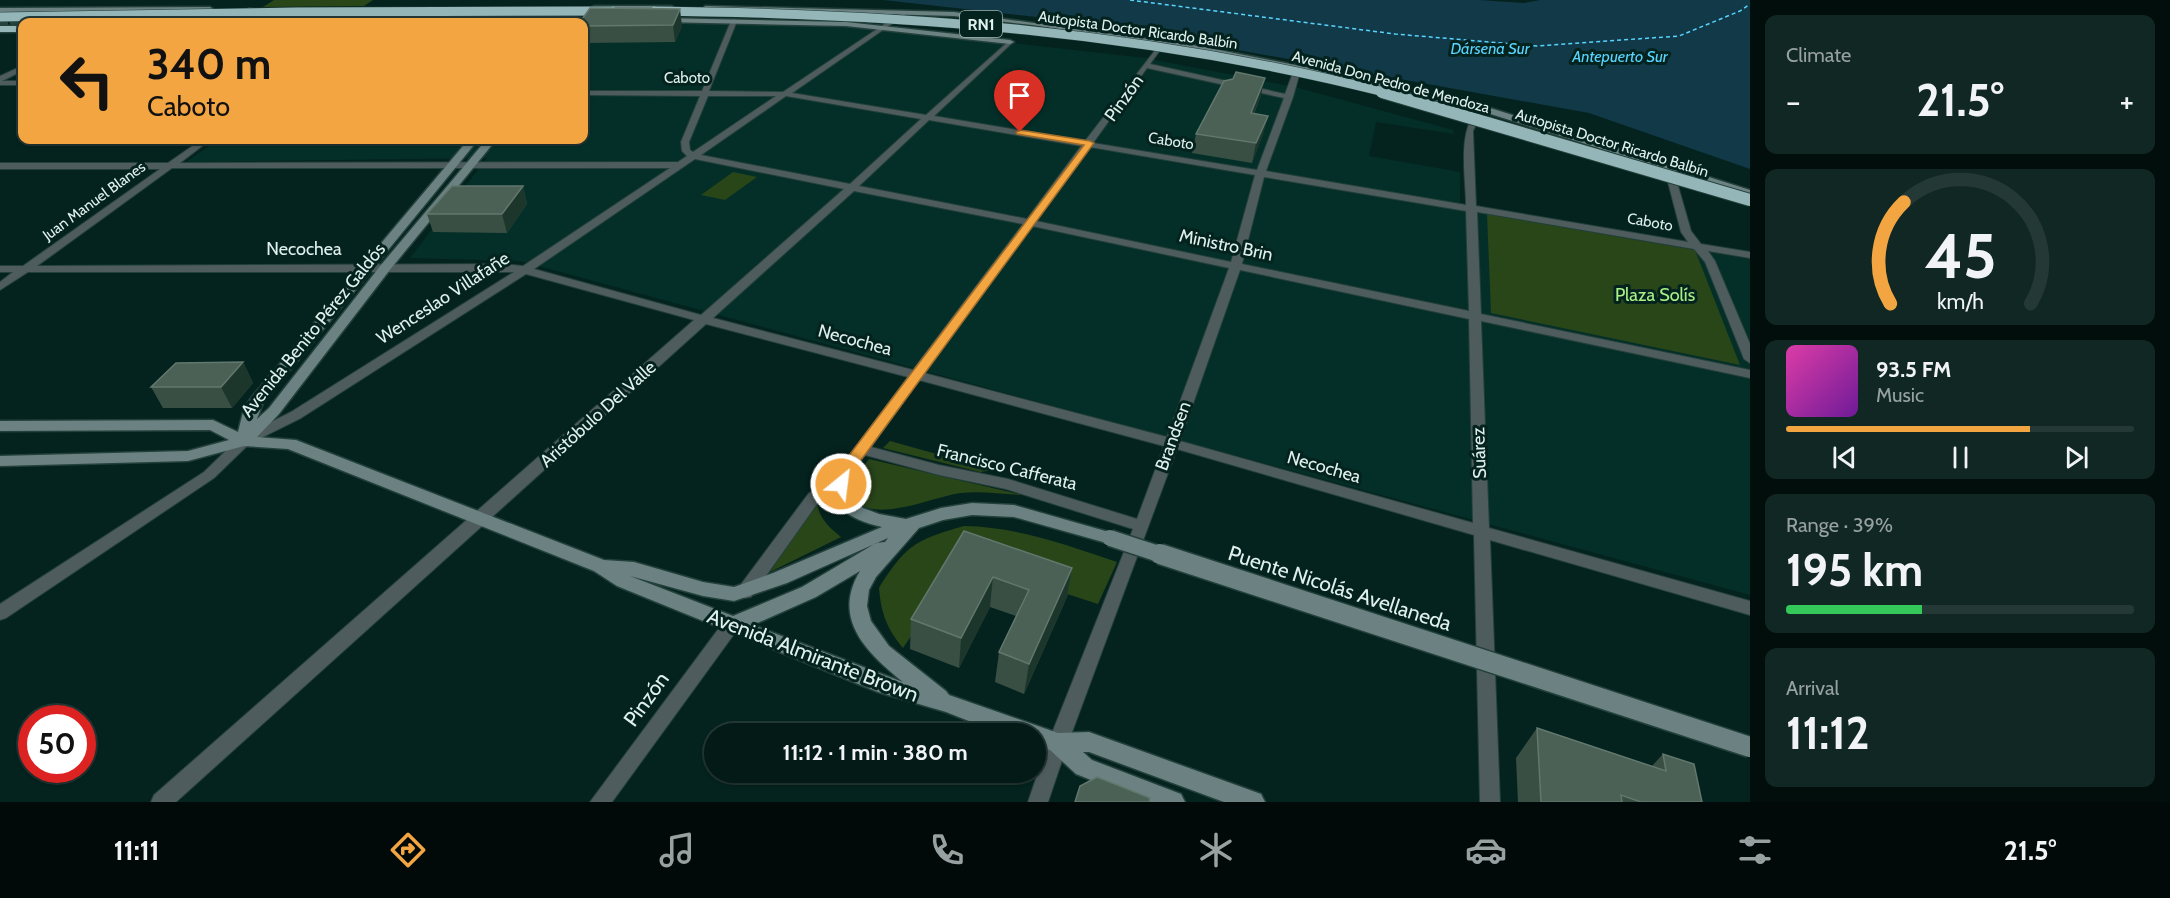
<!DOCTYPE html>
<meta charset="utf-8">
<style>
body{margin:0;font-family:Cabin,sans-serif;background:#112723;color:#f1f3f6;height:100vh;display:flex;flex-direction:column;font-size:22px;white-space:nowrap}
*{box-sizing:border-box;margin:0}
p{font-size:20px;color:#97a1a1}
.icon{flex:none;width:33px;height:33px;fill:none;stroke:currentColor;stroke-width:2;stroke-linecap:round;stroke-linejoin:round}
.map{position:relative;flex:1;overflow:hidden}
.details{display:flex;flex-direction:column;gap:15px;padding:15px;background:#020e0c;width:420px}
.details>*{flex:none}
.guide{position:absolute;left:18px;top:18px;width:570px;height:126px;border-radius:12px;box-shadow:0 2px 4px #0004,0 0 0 2px #243835;background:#f2a540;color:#111;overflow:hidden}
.speed{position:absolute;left:18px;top:705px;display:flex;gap:12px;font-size:30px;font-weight:700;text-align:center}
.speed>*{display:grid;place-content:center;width:78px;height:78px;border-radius:50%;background:#031a16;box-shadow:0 2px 4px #0004,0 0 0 2px #243835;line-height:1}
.speed .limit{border:9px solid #d22;background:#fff;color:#111}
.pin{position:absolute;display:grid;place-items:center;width:51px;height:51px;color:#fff;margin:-62px -26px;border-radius:50% 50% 50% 0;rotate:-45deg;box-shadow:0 0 6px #0007}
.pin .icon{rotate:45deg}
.me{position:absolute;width:66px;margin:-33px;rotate:29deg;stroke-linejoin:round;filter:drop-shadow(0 0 4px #0008)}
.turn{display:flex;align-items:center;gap:21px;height:126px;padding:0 30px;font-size:27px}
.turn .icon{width:78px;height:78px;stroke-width:2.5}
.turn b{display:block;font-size:42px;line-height:51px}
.big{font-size:45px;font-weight:700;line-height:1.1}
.details .tile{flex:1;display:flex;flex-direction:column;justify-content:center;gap:9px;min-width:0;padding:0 21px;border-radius:12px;background:#112723}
.details .dial{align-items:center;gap:0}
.dial svg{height:156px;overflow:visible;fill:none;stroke:#243835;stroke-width:7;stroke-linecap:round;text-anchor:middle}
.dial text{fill:#f1f3f6;stroke:none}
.song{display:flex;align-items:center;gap:18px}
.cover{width:72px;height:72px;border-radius:9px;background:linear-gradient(135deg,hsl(320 70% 55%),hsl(280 70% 35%))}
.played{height:6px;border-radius:3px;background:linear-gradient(90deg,#f2a540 70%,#243835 70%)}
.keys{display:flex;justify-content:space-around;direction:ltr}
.heat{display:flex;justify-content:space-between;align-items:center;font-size:33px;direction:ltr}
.charge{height:9px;border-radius:4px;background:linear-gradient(90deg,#34c759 39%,#243835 0)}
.trip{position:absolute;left:704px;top:723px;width:342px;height:60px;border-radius:30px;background:#031a16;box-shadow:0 2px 4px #0004,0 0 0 2px #243835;font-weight:700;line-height:60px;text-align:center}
.tab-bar{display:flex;height:96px;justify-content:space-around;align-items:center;background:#010a09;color:#97a1a1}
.tab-bar .icon{width:42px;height:42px}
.tab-bar .selected{color:#f2a540}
.tab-bar b{font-size:27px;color:#f1f3f6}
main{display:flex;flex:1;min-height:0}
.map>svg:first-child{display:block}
.built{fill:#042f28}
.green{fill:#294619}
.water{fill:#113947}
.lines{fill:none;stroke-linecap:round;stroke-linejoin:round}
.ferry{stroke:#59d4ff;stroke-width:1.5;stroke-dasharray:4 3;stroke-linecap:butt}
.minor-tunnel{stroke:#25423d;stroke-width:7;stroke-dasharray:7 4;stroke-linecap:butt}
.secondary-tunnel{stroke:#25423d;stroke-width:8;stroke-dasharray:8 4;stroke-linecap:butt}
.minor-casing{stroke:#23403b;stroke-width:2}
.secondary-casing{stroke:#23403b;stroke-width:3}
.motorway-casing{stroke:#23403b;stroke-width:3}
.minor{fill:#4f5c5d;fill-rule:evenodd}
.secondary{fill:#6b8182;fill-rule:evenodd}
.motorway{fill:#94b6b9;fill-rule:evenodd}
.secondary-bridge-far1-casing{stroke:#23403b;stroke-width:19;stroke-linecap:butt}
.secondary-bridge-casing{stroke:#23403b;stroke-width:23;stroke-linecap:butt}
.motorway-bridge-far1-casing{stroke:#23403b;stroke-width:10;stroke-linecap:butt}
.motorway-bridge-casing{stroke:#23403b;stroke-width:14;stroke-linecap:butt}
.secondary-bridge-far1{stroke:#6b8182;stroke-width:16}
.secondary-bridge{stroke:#6b8182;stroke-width:20}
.motorway-bridge-far1{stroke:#94b6b9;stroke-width:9}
.motorway-bridge{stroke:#94b6b9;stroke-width:12}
.wall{fill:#394f43}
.shaded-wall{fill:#1c362c}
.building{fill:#4b6155;stroke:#62776d;stroke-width:1.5}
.route{fill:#f2a540;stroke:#9d6b2a;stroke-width:1.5}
.labels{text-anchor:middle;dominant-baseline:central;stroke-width:6;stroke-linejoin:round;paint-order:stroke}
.far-street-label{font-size:15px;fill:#e0f1ed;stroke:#04231e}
.shield{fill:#04231e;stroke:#9eb3af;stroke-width:1.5}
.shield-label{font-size:16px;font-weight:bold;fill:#e0f1ed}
.far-water-label{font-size:16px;font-style:italic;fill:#59d4ff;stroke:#04231e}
.street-label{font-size:18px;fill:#e0f1ed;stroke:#04231e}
.park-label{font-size:18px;fill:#a8ef85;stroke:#04231e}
.near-street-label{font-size:21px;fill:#e0f1ed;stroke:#04231e}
</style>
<main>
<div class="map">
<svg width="1750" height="802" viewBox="0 0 1750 802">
<rect width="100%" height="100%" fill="#04231e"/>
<polygon class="built" points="584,23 734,23 878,28 1145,58 1295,87 1453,130 1454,134 1376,122 1369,156 1460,172 1460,210 1750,259 1750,595 520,261 410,258 487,158 186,162 218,140 584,140"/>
<g class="green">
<polygon points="274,0 373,0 364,6 263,7"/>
<polygon points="733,172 757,177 725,200 701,195"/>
<polygon points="1487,214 1695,250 1740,365 1491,313"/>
<polygon points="890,441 994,470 980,472 883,448"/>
<path d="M869,459l153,36c-20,-1 -41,-4 -61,-2 -29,3 -103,40 -112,-7z"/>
<path d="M817,502c2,17 12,25 24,35l-71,35z"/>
<path d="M964,526c54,1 103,19 153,36l-19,42 -136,-44 -59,88c-16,-19 -22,-35 -24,-60 27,-43 36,-48 85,-62z"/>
</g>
<polygon class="water" points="883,0 1479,0 1524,3 1540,0 1750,0 1750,169 1589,113 1081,22"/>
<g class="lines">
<polyline class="ferry" points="1130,0 1395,34 1537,46 1679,36 1740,11 1750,4"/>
<g class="minor-tunnel">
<polyline points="119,22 142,12"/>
<polyline points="0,28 31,14"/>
</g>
<polyline class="secondary-tunnel" points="0,22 375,21"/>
<g class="minor-casing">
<g id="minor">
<polygon points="249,8 254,9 232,22 225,22"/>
<path d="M904,11l2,3 -114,79 134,22 84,-75 2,3 -78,73 151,25 78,-101 3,2 -16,22 135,30 10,-27 7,-2 -9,32 -27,74 200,34c0,-28 -11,-84 18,-98l4,2 -10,11 -5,11 3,75 212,36 -7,-10 -17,-65 8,-2 19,66 10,13 49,8v6l-42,-7 7,10 35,83v19l-6,-4 -39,-97 -11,-13 -217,-37 4,102 269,56v8l-269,-57 8,207 261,73v14l-260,-75 10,262h-20l-6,-267 -297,-86 -109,294 -20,59h-20l20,-59 85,-214 -127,-40 -67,-14 -74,-20 -14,18h-10l-2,-3 2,-3 67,-90 -202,-53 -530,478h-25l3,-7 540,-475 -168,-46 -225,144 -52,26 -35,34 -208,140 -6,2v-16l204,-132 35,-34 52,-26 223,-140h-486l-28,18v-8l13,-10h-13v-6h23l137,-97h-160v-6h168l33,-23h9l-30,23 498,-1 9,-6 -5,-5 -1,-9 19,-46 -116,-1v-4h118l29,-70 3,-2 3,2 -28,70 74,1zM1147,68l137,30 -27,72 -164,-27zM708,96h68l-83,56 -3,-2 -1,-8zM786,96l135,23 -71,65 -149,-29zM929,120l152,26 -54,73 -168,-33zM1090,147l165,28 -24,87 -195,-41zM695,159l149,30 -143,126 -167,-46zM172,168h498l-147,98 -20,-2 -466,2zM1264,177l202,34 3,100 -227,-47zM854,191l169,33 -110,146 -200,-52zM1032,226l197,42 -62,169 -243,-64zM1240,270l229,49 4,204 -293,-82zM919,380l245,66 -27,73 -129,-40 -69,-14 -68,-18z"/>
<polygon points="22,66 22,71 2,81 22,81 22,85 0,85 0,76"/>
<polygon points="814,492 819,493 822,497 751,597 745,598 739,597 736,592 739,587 809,493"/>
<polygon points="731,618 737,620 740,625 737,630 612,802 590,802 725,620"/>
</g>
</g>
<g class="secondary-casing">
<g id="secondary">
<polygon points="672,6 674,9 594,10 591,8 594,6"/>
<polygon points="705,6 954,12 1199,46 1331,72 1487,107 1750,190 1750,196 1481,111 1331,76 1199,50 1032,25 954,16 703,9"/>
<polygon points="0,8 210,7 213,9 210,11 0,12"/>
<polygon points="603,18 600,22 371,21 375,19"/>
<polygon points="663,18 846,22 1010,40 1014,42 1010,44 846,26 660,22"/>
<path d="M468,140h10l-215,263 -6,16 12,-11 112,-143 105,-125h10l-107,131 -110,143 -22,23 39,3 308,120 30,2 69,20 31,5 39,-14 109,-46c-32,-7 -64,-24 -42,-61h12l2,4 -6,19 3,8 12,11 16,6 27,5 35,-11 31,-5 42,2 102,29 3,4 -3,4 -6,2 -96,-27 -42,-2 -29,5 -24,8 -43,49 -7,13 -2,16 4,15 18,25 57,45 3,4 109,38 31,-1 172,62 4,8h-41l-135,-50h-6l9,8 89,34 4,8h-39l-70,-28 -26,-24 -15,-5v-11h-33l-56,-22 -68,-20 -261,-106 -23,-15 -306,-122 -44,-3 -56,15 -188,5v-10l188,-5 41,-11 -19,-10 -210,1v-10l213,-1 25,12 6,-24 7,-10zM888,538l-3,4 -9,1 -74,44 -69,29 -103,-40 73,20 31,5 53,-18zM860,571c-29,48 7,82 43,111l-150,-57 63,-28z"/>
</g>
</g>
<g class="motorway-casing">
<rect id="motorway" x="0" y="26" width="22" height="6"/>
</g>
<use href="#minor" class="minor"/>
<use href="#secondary" class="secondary"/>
<use href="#motorway" class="motorway"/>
<g class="secondary-bridge-far1-casing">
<polyline id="secondary-bridge-far1" points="1110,538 1165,556"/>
</g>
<g class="secondary-bridge-casing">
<polyline id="secondary-bridge" points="1160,554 1750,747"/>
</g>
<g class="motorway-bridge-far1-casing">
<g id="motorway-bridge-far1">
<path d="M655,11c251,3 489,20 733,82"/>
<polyline points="0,17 297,12 612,11"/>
</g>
</g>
<g class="motorway-bridge-casing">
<polyline id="motorway-bridge" points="1382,92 1750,200"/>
</g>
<use href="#secondary-bridge-far1" class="secondary-bridge-far1"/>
<use href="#secondary-bridge" class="secondary-bridge"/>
<use href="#motorway-bridge-far1" class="motorway-bridge-far1"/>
<use href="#motorway-bridge" class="motorway-bridge"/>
</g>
<g class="wall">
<polygon points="590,8 682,26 675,42 584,43 584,22"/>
<polygon points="1261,95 1254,114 1268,116 1263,134 1252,163 1192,153 1196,134"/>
<polygon points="523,186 527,204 507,233 433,232 427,214"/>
<polygon points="243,362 253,383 232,408 163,408 151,387"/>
<polygon points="964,531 1072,568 1067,597 1024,694 995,682 999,652 1016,616 990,607 959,668 910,649 911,619"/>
<polygon points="1537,728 1652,766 1663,754 1702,802 1518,802 1516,758"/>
</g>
<g class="shaded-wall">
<polygon points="680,9 682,26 675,42 673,25"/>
<polygon points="1265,78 1261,95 1246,132 1251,113"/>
<polygon points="1268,116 1263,134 1252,163 1256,143"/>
<polygon points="523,186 527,204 507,233 502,214"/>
<polygon points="243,362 253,383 232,408 221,387"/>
<polygon points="1072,568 1067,597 1024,694 1029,664"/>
<polygon points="993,577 990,607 959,668 961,638"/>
</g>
<g class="building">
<polygon points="590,8 680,9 673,25 584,26 584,22 580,22"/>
<polygon points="1236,72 1265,78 1251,113 1268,116 1256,143 1196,134 1224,81 1233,79"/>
<polygon points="452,186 523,186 502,214 427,214"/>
<polygon points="243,362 221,387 151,387 176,363"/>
<polygon points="964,531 1072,568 1029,664 999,652 1029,590 993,577 961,638 911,619"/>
<polygon points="1537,728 1666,771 1663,754 1694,764 1702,802 1641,802 1621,795 1622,802 1541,802"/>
<polygon points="1097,777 1150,798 1149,802 1075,802 1080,786"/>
</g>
<polygon class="route" points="1020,130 1090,141 1094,143 867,452 853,471 846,487 835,487 833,484 841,466 1084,145 1017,134 1016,132"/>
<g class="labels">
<g class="far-street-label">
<text transform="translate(1138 30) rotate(8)">Autopista Doctor Ricardo Balbín</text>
<text x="687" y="78">Caboto</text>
<text transform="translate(1391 82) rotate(15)">Avenida Don Pedro de Mendoza</text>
<text transform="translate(1171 141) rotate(9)">Caboto</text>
<text transform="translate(1612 143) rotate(17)">Autopista Doctor Ricardo Balbín</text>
<text transform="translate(94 201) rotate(-36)">Juan Manuel Blanes</text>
<text transform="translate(1650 222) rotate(10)">Caboto</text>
</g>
<rect class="shield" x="960" y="11" width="42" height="26" rx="4.5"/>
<g class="shield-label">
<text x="981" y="24">RN1</text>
</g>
<g class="far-water-label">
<text x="1490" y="48">Dársena Sur</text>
<text x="1620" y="56">Antepuerto Sur</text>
</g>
<g class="street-label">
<text transform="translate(1124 98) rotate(-54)">Pinzón</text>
<text transform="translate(1226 245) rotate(12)">Ministro Brin</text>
<text x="304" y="249">Necochea</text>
<text transform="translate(443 298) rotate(-33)">Wenceslao Villafañe</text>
<text transform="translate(313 330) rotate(-51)">Avenida Benito Pérez Galdós</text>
<text transform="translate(855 340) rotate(15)">Necochea</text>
<text transform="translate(598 414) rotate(-42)">Aristóbulo Del Valle</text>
<text transform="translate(1173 436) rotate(-70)">Brandsen</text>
<text transform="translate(1479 453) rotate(-92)">Suárez</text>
<text transform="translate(1007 467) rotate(14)">Francisco Cafferata</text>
<text transform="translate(1324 467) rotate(16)">Necochea</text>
</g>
<g class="park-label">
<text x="1655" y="295">Plaza Solís</text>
</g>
<g class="near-street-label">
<text transform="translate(1340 588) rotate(18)">Puente Nicolás Avellaneda</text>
<text transform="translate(813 655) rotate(21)">Avenida Almirante Brown</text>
<text transform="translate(646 699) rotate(-54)">Pinzón</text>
</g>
</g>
</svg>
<div class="speed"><div class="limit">50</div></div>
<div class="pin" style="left:1020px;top:132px;background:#d93025"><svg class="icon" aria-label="arrive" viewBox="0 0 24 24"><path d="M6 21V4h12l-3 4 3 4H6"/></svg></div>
<svg class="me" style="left:841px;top:484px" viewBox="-20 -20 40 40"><circle r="17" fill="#f2a540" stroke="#fff" stroke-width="3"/><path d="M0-11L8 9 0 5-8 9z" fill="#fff"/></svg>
<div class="trip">11:12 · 1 min · 380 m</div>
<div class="guide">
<div class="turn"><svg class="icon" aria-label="left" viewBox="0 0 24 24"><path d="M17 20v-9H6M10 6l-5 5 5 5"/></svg><div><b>340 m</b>Caboto</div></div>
</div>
</div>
<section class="details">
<div class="tile"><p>Climate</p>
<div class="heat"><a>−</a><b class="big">21.5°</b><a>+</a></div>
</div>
<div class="tile dial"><svg viewBox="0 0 100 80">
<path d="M14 69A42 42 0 1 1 86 69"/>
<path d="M14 69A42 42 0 0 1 21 17" stroke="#f2a540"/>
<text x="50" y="56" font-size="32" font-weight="700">45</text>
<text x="50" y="72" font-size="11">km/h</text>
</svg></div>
<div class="tile">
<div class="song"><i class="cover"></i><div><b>93.5 FM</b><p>Music</p></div></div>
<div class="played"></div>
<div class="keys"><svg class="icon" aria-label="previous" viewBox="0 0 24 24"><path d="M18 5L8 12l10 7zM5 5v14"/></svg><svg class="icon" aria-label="pause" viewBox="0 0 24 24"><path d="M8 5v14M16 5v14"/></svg><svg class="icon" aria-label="next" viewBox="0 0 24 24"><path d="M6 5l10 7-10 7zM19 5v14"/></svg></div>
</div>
<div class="tile"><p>Range · 39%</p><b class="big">195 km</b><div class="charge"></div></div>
<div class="tile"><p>Arrival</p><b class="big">11:12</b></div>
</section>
</main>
<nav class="tab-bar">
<b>11:11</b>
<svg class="icon selected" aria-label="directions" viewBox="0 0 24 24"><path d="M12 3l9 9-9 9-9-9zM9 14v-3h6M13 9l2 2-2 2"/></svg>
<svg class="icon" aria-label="music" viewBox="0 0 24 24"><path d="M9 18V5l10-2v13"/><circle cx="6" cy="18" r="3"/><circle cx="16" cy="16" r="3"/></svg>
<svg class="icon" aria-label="phone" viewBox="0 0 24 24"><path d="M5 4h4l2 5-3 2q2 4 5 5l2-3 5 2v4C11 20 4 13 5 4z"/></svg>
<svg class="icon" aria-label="climate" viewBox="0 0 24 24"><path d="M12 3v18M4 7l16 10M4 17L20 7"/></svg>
<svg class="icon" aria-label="car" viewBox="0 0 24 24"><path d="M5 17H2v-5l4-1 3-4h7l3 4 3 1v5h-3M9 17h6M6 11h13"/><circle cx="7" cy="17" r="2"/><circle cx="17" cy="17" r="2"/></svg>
<svg class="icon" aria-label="filters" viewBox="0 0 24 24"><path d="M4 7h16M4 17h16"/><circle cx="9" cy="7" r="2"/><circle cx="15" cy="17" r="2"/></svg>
<b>21.5°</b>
</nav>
